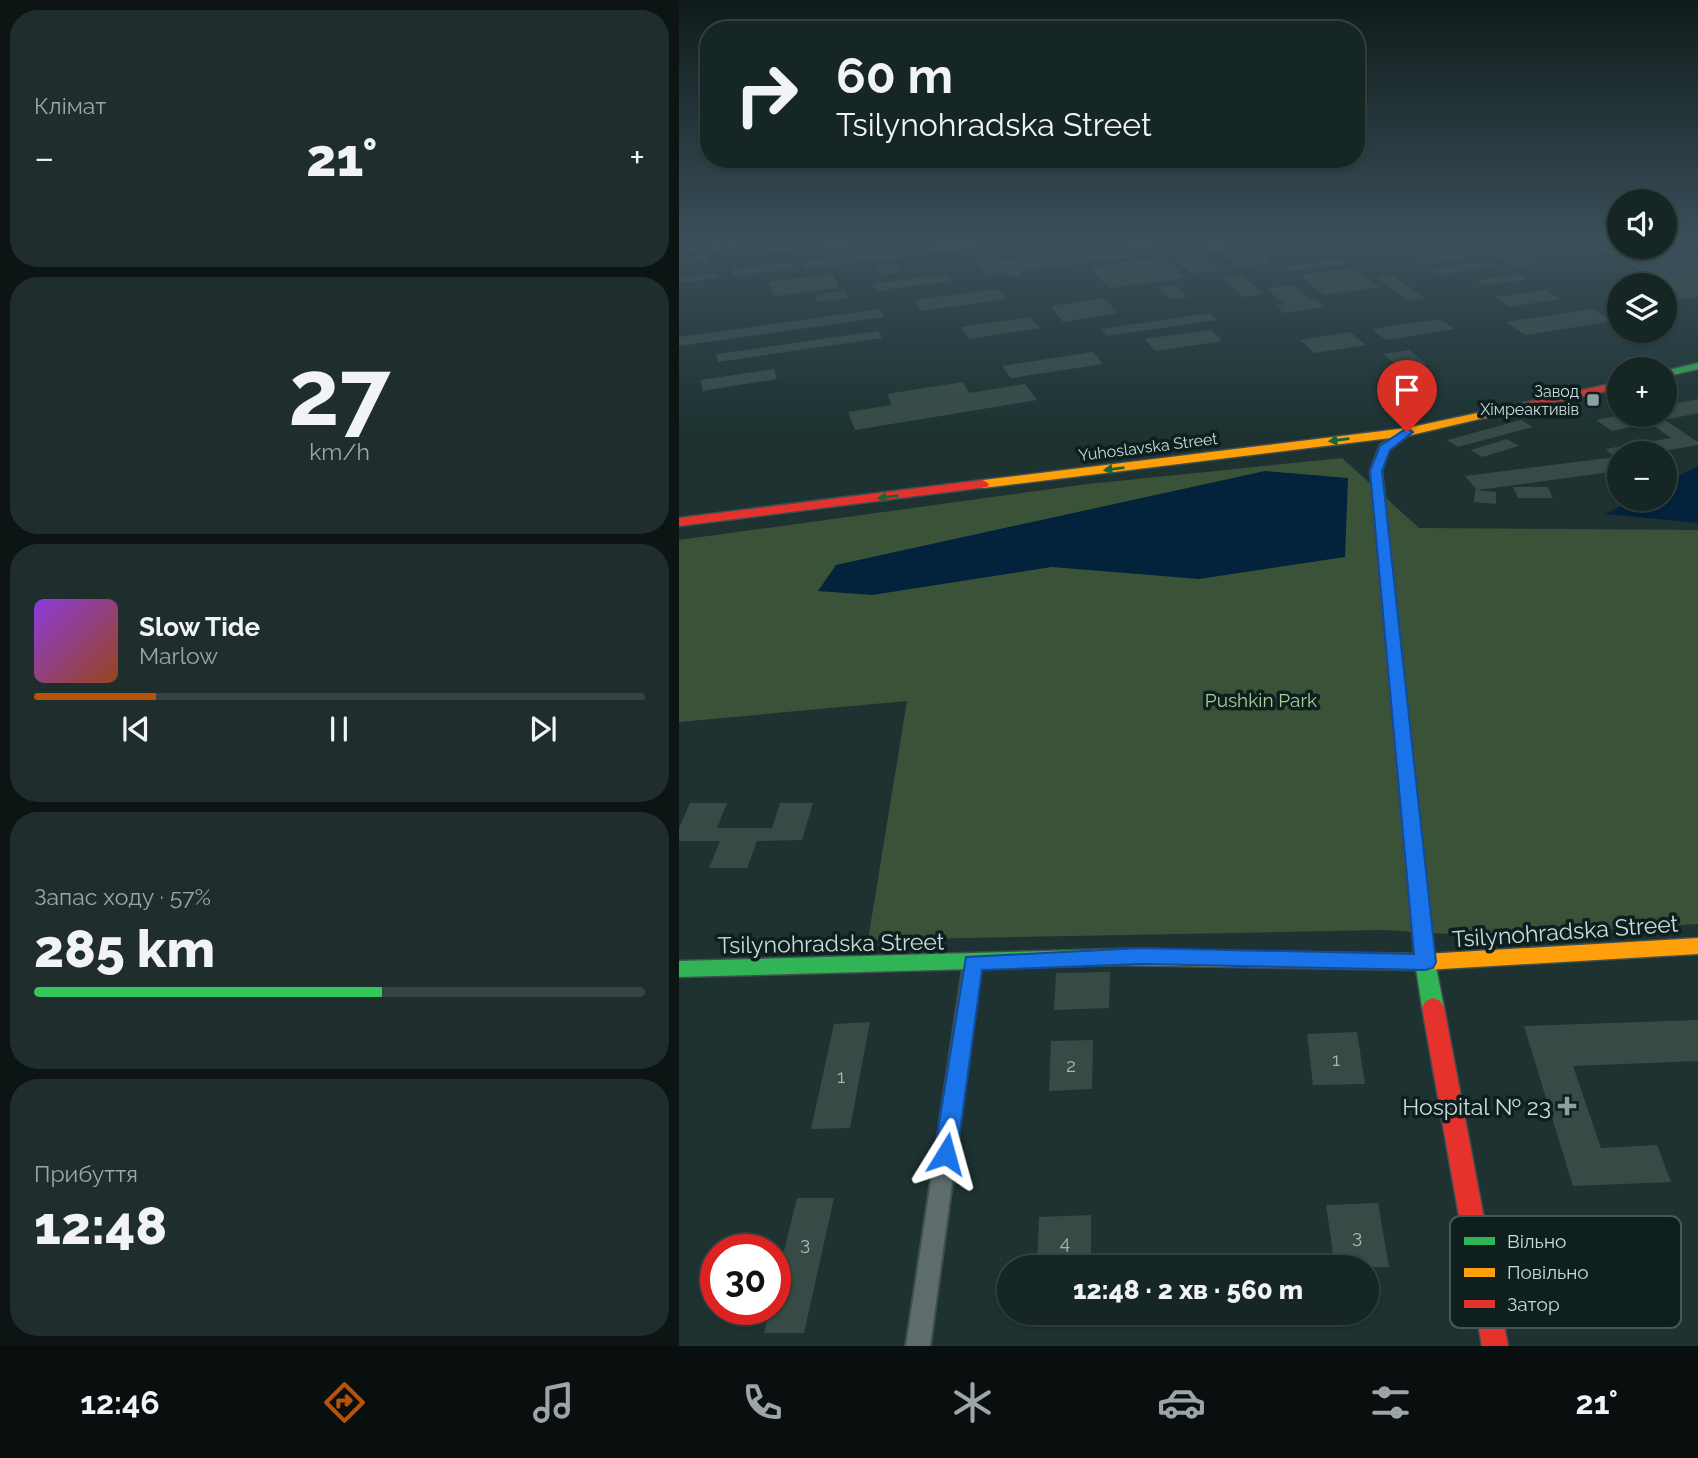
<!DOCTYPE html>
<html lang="uk">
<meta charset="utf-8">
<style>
body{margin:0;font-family:Raleway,sans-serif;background:#1f2e2d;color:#f1f3f6;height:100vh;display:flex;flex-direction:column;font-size:26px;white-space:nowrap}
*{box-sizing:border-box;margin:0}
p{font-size:23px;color:#9ea5a7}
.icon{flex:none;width:38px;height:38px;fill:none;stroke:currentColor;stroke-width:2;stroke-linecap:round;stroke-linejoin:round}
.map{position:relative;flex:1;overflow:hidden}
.sheet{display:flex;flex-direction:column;gap:10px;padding:10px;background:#0c1514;width:679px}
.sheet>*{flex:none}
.banner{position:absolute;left:21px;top:21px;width:665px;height:147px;border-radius:28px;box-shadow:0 2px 5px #0004,0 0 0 2px #354342;background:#162625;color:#f1f3f6;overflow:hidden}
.fabs{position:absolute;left:928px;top:189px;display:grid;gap:14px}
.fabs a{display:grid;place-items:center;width:70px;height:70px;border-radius:50%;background:#162625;box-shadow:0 2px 5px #0004,0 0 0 2px #354342;font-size:35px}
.speed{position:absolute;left:21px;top:1234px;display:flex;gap:14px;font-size:35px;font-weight:700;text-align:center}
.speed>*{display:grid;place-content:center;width:91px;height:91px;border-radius:50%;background:#162625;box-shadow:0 2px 5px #0004,0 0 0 2px #354342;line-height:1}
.speed .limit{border:10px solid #d22;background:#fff;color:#111}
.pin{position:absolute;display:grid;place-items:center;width:60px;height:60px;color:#fff;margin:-72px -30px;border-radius:50% 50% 50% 0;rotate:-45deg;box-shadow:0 0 7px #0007}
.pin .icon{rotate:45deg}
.me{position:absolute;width:77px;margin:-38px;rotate:8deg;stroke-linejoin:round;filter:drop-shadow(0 0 5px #0008)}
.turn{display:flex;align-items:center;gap:24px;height:147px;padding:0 21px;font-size:32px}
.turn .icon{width:91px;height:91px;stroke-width:2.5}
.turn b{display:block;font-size:49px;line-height:60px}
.big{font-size:52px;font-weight:800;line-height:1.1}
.sheet .widget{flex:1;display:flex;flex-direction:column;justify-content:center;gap:10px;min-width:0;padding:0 24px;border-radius:28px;background:#1f2e2d}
.sheet .dial{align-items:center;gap:0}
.dial b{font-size:91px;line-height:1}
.song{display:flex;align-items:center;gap:21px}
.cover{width:84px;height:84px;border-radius:10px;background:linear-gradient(135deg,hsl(270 70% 55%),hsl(20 70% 35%))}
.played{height:7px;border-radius:4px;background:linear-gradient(90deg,#b45309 20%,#354342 20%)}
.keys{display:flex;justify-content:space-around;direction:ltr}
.heat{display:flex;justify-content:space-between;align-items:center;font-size:38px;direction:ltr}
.charge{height:10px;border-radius:5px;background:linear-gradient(90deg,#34c759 57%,#354342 0)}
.trip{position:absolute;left:318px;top:1255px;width:382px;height:70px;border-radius:35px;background:#162625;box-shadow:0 2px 5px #0004,0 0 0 2px #354342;font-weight:800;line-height:70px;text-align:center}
.tabs{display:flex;height:112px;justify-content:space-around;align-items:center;background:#090f0f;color:#9ea5a7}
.tabs .icon{width:49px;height:49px}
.tabs .active{color:#b45309}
.tabs b{font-size:32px;color:#f1f3f6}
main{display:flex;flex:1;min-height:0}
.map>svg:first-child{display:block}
.green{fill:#3a5338}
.water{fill:#03223b}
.building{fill:#374b46}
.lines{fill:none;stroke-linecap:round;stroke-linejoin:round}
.street-casing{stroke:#3f4f4f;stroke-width:4}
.fast-casing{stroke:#3f4f4f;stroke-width:3}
.slow-casing{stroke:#3f4f4f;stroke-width:3}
.jam-casing{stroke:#3f4f4f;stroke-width:3}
.street{fill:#5e6d6c;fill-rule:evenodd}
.fast{fill:#30b455;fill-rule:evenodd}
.slow{fill:#ff9f0a;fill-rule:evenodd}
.jam{fill:#e5322d;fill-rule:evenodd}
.rail-casing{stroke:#5c6a6a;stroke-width:5}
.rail{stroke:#0f1e1e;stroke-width:3.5;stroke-dasharray:10;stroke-linecap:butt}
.oneway{fill:#1e6237}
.route{fill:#1a73e8;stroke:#114b97;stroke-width:2}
.poi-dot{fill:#8ca09f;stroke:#0f1e1e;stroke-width:2.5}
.labels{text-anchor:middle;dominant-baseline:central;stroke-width:7;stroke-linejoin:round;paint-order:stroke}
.far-poi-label{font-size:16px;fill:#c7dbda;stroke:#0f1e1e;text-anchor:end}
.far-street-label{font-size:16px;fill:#c7dbda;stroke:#0f1e1e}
.park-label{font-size:19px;fill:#a2d196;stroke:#0f1e1e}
.near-number-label{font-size:19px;fill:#a3b7b5}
.near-street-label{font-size:23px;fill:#c7dbda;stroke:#0f1e1e}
.near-poi-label{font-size:23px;fill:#c7dbda;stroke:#0f1e1e;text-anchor:end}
.key{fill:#0f1e1e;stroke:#465756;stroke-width:2}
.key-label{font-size:19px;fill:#c7dbda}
</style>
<main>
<section class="sheet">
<div class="widget"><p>Клімат</p>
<div class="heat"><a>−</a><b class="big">21°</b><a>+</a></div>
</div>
<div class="widget dial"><b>27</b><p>km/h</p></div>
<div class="widget">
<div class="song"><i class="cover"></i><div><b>Slow Tide</b><p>Marlow</p></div></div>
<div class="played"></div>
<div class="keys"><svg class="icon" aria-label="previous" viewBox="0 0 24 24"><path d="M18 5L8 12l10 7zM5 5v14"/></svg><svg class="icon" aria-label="pause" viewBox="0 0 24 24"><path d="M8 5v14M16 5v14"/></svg><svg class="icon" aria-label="next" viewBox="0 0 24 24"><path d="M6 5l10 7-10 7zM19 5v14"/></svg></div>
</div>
<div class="widget"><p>Запас ходу · 57%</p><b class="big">285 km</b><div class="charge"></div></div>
<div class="widget"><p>Прибуття</p><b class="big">12:48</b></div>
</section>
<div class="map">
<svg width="1019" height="1346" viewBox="0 0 1019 1346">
<rect width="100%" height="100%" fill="#1d3231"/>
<polygon class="green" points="663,458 740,528 1019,530 1019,924 806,936 703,930 189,940 228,701 0,722 0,540 409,484"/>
<g class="water">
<polygon points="1019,466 1019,523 926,514 956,499 985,499 985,483"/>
<polygon points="586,471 669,478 666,557 520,579 373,567 193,595 139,591 157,565"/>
</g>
<g class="building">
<polygon points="141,241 206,241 206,243 145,250"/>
<polygon points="282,241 333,243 128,269 124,261"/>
<polygon points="470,241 482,253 340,271 343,275 330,276 327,272 308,275 297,259 316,257 319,261"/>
<polygon points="518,241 541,241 550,249 573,246 593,263 560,267 540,250 529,251"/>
<polygon points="907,241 940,241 940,247 985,247 985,241 1019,258 1019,297 985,302 985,285 952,285 947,283 977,278"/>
<polygon points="113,245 115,250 89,253 88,248"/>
<polygon points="832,245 863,263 836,267 805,248"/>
<polygon points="520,253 540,270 512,274 493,256"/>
<polygon points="774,253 785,260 744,265 734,259"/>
<polygon points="28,255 30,261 0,265 0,258"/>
<polygon points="485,257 506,278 430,288 411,267"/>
<polygon points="665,259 671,264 613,271 606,266"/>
<polygon points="110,262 113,269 55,276 53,269"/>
<polygon points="805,262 814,267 760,275 751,269"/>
<polygon points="215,263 221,273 201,275 195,265"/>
<polygon points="674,268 700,287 645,295 621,275"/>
<polygon points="36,273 38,278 0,283 0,277"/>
<polygon points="154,274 160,288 95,296 90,282"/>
<polygon points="268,274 272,281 197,291 193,284"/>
<polygon points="840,274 848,279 805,285 798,280"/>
<polygon points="563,275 585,294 564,297 543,277"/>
<polygon points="713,275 746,298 730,301 697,277"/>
<polygon points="614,285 632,300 637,299 646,307 605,313 596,305 605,304 588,289"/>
<polygon points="498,286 509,297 491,299 480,288"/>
<polygon points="320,289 328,299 242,311 235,300"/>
<polygon points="867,290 882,299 831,307 816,297"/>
<polygon points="166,291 169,298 139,302 136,295"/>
<polygon points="425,298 439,313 384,322 372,306"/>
<polygon points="201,309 205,317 0,346 0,337"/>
<polygon points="914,309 934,321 846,335 827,322"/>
<polygon points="531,313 538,320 428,336 422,329"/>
<polygon points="351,317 361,328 290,339 282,327"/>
<polygon points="760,319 775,329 707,340 693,329"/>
<polygon points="532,330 543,341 476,351 466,339"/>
<polygon points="199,331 203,338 39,362 37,354"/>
<polygon points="671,332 687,345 636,353 621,340"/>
<polygon points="730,350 748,364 722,368 704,354"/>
<polygon points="414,352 424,364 332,378 323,366"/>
<polygon points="95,369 98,379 24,391 21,380"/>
<polygon points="284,382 290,393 346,384 358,400 176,430 169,412 213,405 208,394"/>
<polygon points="1019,399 1019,413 986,420 1019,442 1019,445 972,453 940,453 940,471 798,490 786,476 936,457 926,449 992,438 971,423 933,431 917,420 941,415 985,415 985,406"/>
<polygon points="842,420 854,427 779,447 768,440"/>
<polygon points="828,439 840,446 803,457 792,450"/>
<polygon points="834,487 869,487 874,498 839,498"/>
<polygon points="796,490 817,492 817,504 795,502"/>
<polygon points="11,803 48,803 38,828 93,828 101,803 134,803 123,840 78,841 68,868 30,868 41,841 0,841 0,828"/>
<polygon points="431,972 430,1008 375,1010 377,973"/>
<polygon points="1019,1020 1019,1061 894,1066 922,1148 978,1145 992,1182 894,1186 845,1026"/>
<polygon points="191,1022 171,1128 132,1129 155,1024"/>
<polygon points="678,1032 686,1084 634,1085 628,1034"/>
<polygon points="414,1040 413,1089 370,1091 372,1041"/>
<polygon points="118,1198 155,1198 125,1333 85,1333 91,1309 96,1309 96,1287"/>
<polygon points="699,1203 710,1267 656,1267 647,1205"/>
<polygon points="412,1215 412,1267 358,1267 360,1217"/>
</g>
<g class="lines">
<g class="street-casing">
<polygon id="street" points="294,955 300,957 303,962 251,1346 227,1346 285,962 288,957"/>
</g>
<g class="fast-casing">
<g id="fast">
<polygon points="1019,363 1019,369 985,377 985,371"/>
<polygon points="724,431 730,435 710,450 703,471 756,962 765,1007 761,1013 754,1016 747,1013 743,1007 736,962 691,471 701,445"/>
<polygon points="439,949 446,951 449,957 446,963 439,965 0,977 0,961"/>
</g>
</g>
<g class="slow-casing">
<g id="slow">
<polygon points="831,406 835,407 835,411 728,436 304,488 298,484 304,480 728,428"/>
<polygon points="1019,938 1019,954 746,970 439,965 432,963 429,957 432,951 439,949 746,954"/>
</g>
</g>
<g class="jam-casing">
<g id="jam">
<polygon points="940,382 940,388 831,412 825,409 831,406"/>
<polygon points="304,480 310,484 308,487 0,526 0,518"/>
<polygon points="754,998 761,1001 765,1007 829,1346 803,1346 743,1007 747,1001"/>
</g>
</g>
<use href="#street" class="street"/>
<use href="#fast" class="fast"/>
<use href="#slow" class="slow"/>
<use href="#jam" class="jam"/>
<g class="rail-casing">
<polyline id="rail" points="0,251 88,241"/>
</g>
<use href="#rail" class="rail"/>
</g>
<defs><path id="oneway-solid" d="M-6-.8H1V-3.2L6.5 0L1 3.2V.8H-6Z" transform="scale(1.75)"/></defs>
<g class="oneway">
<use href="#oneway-solid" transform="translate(660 440) rotate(173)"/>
<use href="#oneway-solid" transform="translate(435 469) rotate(173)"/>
<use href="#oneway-solid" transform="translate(209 497) rotate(173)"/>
</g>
<linearGradient id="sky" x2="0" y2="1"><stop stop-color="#101c1b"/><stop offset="0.56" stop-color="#3a4f5a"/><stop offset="1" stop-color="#3a4f5a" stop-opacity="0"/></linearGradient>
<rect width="1019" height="429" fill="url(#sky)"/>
<polygon class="route" points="728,428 734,432 711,450 703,471 757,962 754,968 746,970 462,964 303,970 278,1154 275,1162 267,1165 258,1162 255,1154 287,957 462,948 735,954 691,471 701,446"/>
<g class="poi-dot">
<rect x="907" y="393" width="14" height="14" rx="3.5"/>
<path d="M884.5 1095.5h7v7h7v7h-7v7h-7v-7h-7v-7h7z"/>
</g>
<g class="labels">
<g class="far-poi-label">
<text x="900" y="391">Завод<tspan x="900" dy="18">Хімреактивів</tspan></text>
</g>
<g class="far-street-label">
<text transform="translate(469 447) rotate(-7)">Yuhoslavska Street</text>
</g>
<g class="park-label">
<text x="582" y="700">Pushkin Park</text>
</g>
<g class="near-number-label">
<text x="657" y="1059">1</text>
<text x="392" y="1065">2</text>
<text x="162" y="1076">1</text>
<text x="678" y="1236">3</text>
<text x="386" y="1242">4</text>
<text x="126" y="1243">3</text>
</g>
<g class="near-street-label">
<text transform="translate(886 931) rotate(-4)">Tsilynohradska Street</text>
<text transform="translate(152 943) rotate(-1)">Tsilynohradska Street</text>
</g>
<g class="near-poi-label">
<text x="872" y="1106">Hospital № 23</text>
</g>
</g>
<rect x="771" y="1216" width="231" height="112" rx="10" class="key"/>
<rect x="785" y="1237" width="31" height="8" fill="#30b455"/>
<rect x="785" y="1268" width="31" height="9" fill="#ff9f0a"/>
<rect x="785" y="1300" width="31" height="8" fill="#e5322d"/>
<g class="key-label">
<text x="828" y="1248">Вільно</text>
<text x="828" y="1279">Повільно</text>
<text x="828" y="1311">Затор</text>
</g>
</svg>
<div class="fabs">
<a><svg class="icon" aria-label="sound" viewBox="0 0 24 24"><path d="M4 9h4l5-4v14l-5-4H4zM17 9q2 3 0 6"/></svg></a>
<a><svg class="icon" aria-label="layers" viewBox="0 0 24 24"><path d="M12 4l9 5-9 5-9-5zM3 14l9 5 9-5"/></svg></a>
<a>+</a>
<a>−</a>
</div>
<div class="speed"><div class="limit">30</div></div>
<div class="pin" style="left:728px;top:432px;background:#d93025"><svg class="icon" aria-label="arrive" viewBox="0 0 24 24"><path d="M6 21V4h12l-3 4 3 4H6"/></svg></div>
<svg class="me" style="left:267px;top:1154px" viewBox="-20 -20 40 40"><path d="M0-17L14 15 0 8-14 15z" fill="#1a73e8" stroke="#fff" stroke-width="4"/></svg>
<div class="trip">12:48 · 2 хв · 560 m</div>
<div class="banner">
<div class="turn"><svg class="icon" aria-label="right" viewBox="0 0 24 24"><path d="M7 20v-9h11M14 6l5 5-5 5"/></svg><div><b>60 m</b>Tsilynohradska Street</div></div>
</div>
</div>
</main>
<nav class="tabs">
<b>12:46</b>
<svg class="icon active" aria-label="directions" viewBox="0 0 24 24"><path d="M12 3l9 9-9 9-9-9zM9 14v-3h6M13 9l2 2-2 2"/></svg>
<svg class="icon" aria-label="music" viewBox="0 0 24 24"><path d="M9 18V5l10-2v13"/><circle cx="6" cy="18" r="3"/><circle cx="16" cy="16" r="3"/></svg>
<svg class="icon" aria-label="phone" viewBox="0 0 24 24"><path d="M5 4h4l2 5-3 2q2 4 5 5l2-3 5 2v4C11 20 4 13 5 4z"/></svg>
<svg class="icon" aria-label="climate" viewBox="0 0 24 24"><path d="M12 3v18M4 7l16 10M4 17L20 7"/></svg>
<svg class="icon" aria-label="car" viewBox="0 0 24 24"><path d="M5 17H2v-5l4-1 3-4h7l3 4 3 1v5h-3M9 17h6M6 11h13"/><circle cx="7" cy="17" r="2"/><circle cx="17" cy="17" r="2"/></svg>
<svg class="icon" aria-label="filters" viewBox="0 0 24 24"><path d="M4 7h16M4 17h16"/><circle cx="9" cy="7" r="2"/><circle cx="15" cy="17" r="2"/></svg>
<b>21°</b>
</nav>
